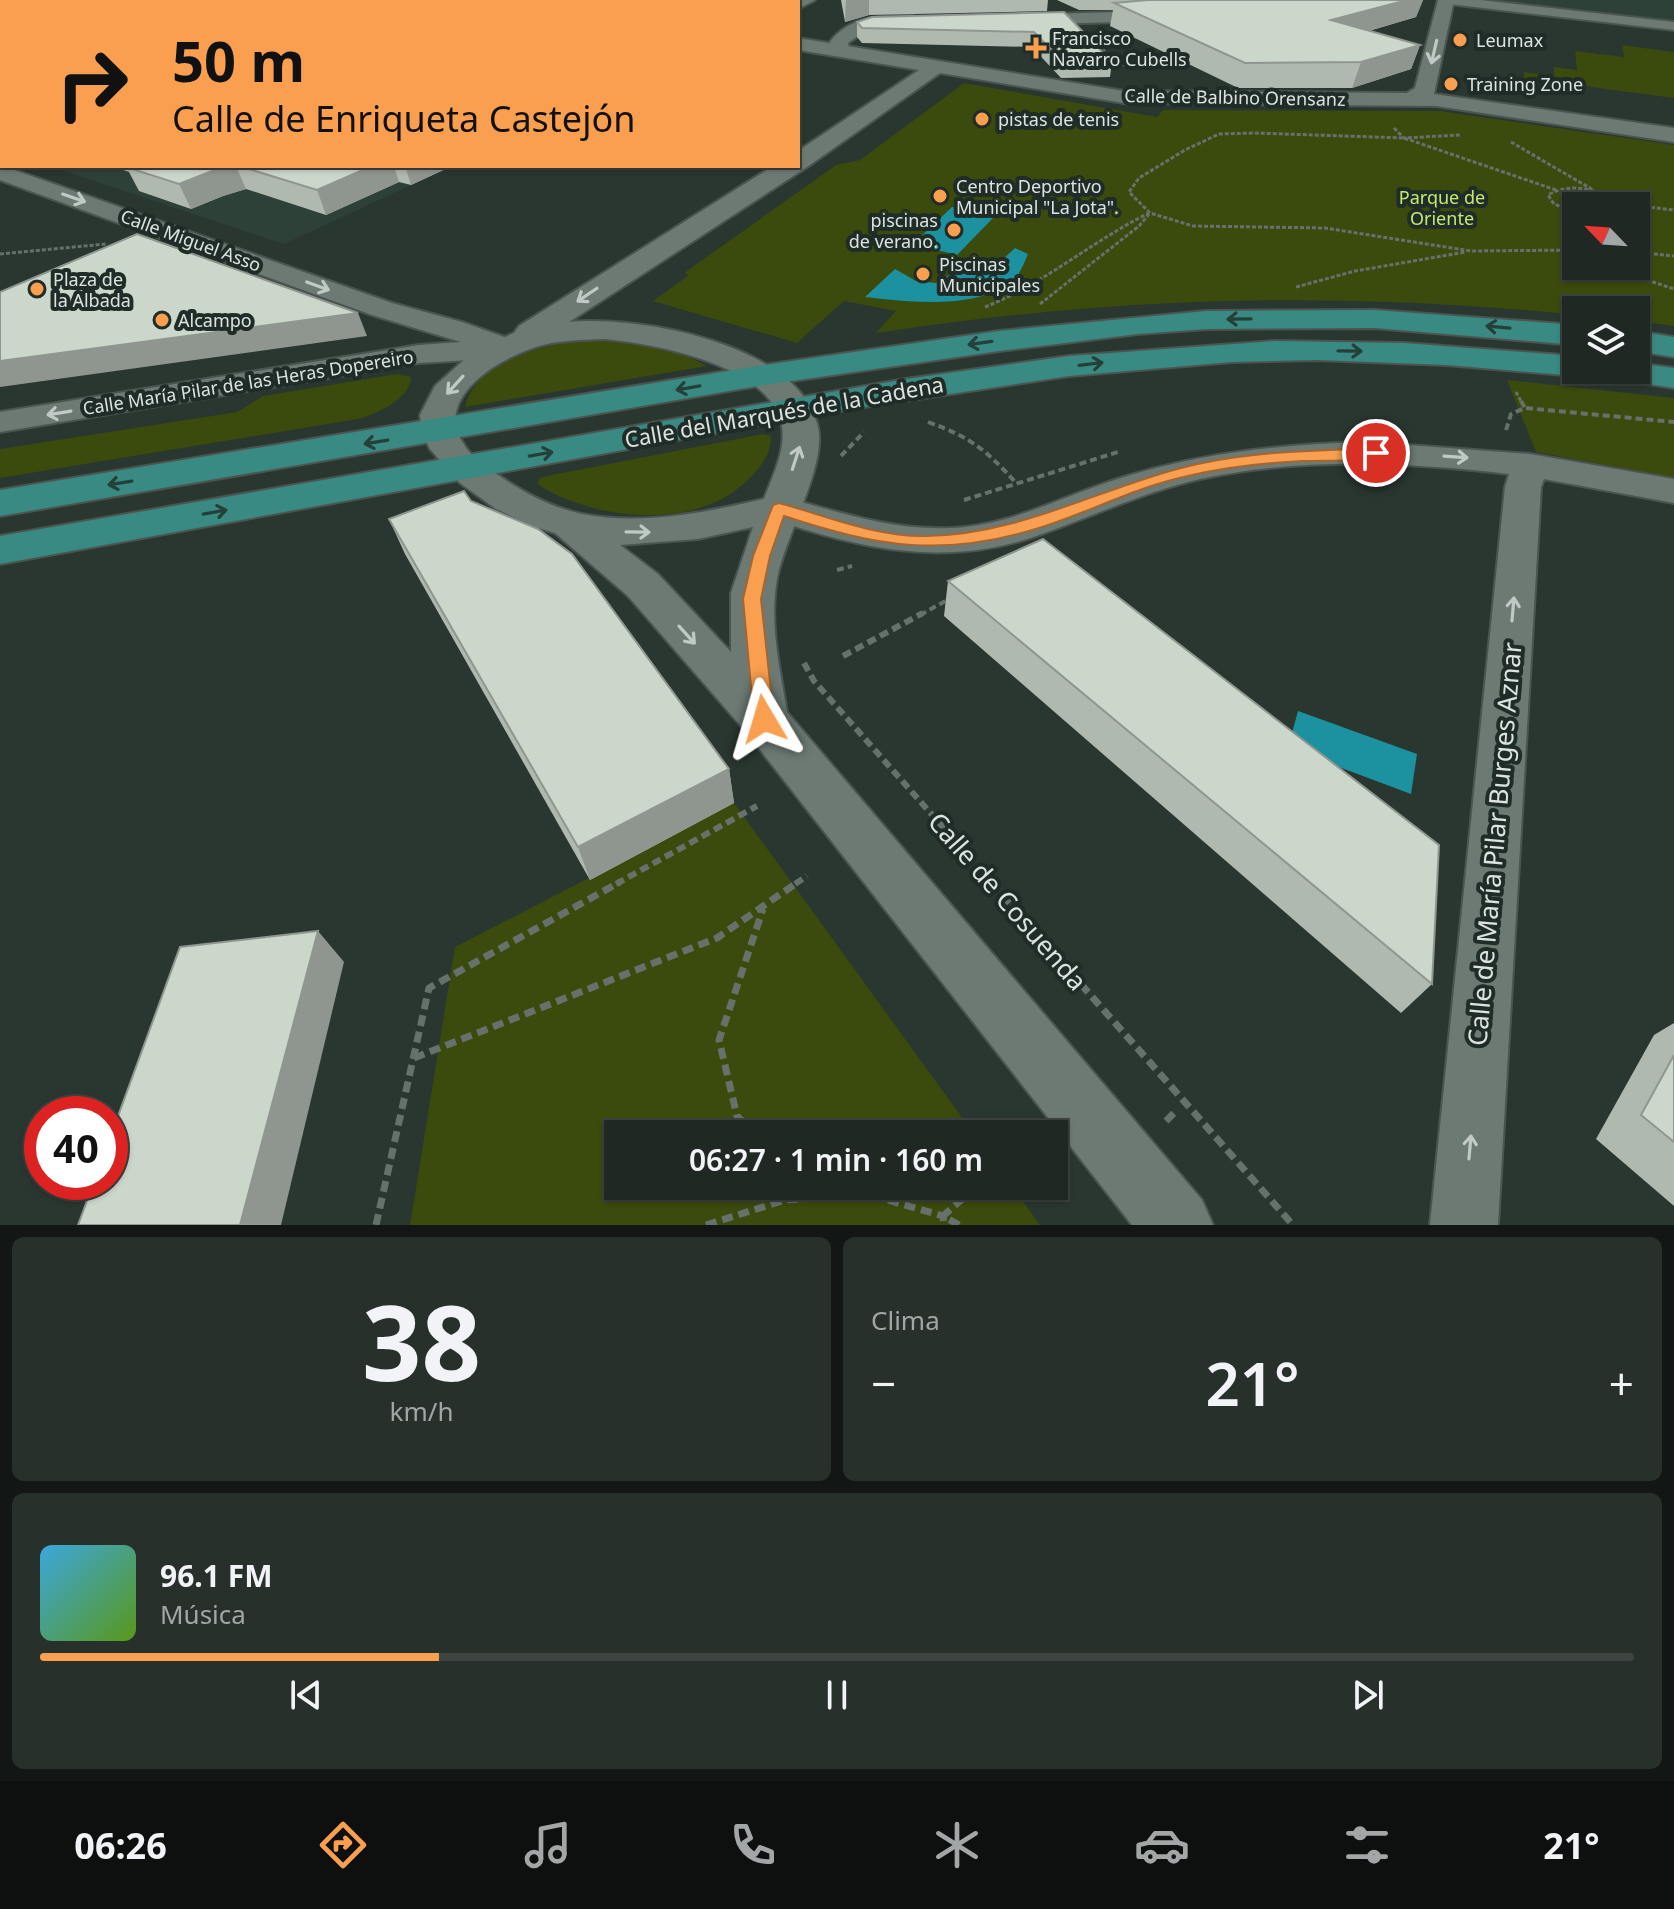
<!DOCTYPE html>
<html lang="es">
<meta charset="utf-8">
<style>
body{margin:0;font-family:"Noto Sans",sans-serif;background:#28302c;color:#f1f3f6;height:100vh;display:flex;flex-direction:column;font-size:30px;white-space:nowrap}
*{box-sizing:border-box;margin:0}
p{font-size:26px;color:#a2a6a6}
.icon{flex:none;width:44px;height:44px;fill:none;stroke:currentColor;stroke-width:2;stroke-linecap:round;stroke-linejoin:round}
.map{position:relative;height:1225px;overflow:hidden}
.drawer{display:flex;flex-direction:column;gap:12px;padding:12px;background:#121614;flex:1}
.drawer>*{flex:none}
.hud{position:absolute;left:0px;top:0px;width:800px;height:168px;box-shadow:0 2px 6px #0004,0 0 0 2px #3d4441;background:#fa9f4f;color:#111;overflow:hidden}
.needle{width:52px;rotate:295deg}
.controls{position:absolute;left:1562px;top:192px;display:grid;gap:16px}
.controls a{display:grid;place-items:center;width:88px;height:88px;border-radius:0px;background:#202824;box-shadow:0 2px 6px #0004,0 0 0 2px #3d4441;font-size:40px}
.speed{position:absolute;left:24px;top:1096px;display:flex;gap:16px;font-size:40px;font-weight:700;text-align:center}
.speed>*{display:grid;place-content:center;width:104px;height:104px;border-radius:50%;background:#202824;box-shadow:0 2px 6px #0004,0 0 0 2px #3d4441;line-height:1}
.speed .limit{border:12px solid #d22;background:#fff;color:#111}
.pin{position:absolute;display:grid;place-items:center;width:68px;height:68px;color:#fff;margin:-34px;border:4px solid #fff;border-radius:50%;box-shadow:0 2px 8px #0007}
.me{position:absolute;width:88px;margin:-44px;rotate:353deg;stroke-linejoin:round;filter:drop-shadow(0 0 6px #0008)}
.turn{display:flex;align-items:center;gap:28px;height:168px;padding:0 40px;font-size:36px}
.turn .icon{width:104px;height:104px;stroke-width:2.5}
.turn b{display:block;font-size:56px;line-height:68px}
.big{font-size:60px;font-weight:600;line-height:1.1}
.drawer .widget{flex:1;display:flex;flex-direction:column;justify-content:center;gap:12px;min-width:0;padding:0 28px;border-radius:12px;background:#28302c}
.drawer .dial{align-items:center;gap:0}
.dial b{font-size:104px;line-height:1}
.song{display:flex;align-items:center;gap:24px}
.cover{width:96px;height:96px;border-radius:12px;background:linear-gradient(135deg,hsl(200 70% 55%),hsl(90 70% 35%))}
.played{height:8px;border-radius:4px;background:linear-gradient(90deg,#fa9f4f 25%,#3d4441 25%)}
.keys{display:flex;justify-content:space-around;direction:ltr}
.heat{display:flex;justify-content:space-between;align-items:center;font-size:44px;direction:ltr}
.drawer .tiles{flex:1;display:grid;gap:12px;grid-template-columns:1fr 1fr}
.widget:last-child{grid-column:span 2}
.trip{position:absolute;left:604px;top:1120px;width:464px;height:80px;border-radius:0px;background:#202824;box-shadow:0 2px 6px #0004,0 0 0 2px #3d4441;font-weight:600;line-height:80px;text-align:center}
.tabs{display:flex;height:128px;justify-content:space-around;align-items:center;background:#0d100e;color:#a2a6a6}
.tabs .icon{width:56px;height:56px}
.tabs .current{color:#fa9f4f}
.tabs b{font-size:36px;color:#f1f3f6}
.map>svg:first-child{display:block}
.built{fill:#2e4139}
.green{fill:#3b4a0d;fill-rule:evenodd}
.water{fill:#1c92a1}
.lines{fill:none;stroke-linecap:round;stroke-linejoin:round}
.pedestrian-casing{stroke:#4b5450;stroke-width:4}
.minor-casing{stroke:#4b5450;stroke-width:4}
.tertiary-casing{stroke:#4b5450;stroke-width:4}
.primary-casing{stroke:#4b5450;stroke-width:4}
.path-far4{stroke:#67716c;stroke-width:2;stroke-dasharray:3 2;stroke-linecap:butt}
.path-far3{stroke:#67716c;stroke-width:3;stroke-dasharray:4 2;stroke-linecap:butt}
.path-far2{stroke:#67716c;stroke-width:4;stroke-dasharray:7 4;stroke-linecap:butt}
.path-far1{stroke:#67716c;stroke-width:6;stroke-dasharray:9 5;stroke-linecap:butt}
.path{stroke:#67716c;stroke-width:7;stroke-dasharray:11 6;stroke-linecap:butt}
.pedestrian{fill:#6d7a74;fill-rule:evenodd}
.minor{fill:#6d7a74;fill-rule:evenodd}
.tertiary{fill:#6d7a74;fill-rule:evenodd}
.primary{fill:#388a82;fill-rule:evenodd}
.wall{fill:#afb9af}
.shaded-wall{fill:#8f968f}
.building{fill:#ccd7cc;stroke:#8f968f;stroke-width:2}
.oneway{stroke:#c0c9c5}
.oneway2{stroke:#253f39}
.route{fill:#fa9f4f;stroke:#a26733;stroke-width:2}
.poi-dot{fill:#fa9f4f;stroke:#202c27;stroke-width:3}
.labels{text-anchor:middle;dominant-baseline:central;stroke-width:8;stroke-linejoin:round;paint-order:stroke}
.far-poi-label{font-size:18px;fill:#dce3e0;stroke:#202c27;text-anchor:start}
.far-street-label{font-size:18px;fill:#dce3e0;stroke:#202c27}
.far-park-label{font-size:18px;fill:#c6e86f;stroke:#202c27}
.street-label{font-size:22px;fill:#dce3e0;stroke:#202c27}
.near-street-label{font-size:26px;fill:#dce3e0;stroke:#202c27}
</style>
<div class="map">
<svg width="1674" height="1225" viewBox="0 0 1674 1225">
<rect width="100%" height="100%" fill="#2a3630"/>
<g class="built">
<polygon points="1465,0 1674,0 1674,24"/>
<polygon points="49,166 452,166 284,244"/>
</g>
<g class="green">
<polygon points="1622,45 1674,52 1674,98 1524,78 1524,72 1554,76 1554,67 1577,70 1575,51 1624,57"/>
<path d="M964,83l193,34 6,-7 277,1 234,34v181l-38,-5v-11h-60v5c-241,-25 -461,-18 -700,18l20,-22 -52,-10 -47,42 -144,-42 36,-26 -5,-2 152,-108 24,-5zM1576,206h60v60h-60z"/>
<path d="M588,339c42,0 81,6 119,27l-242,41c10,-47 82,-63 123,-68z"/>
<path d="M397,374l14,3c0,22 -35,37 -53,42l-358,59v-29l237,-37 26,-16z"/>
<polygon points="1507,380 1674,398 1674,478 1536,452"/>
<path d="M763,434l8,2c0,18 -9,30 -22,43 -52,53 -155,42 -212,5l3,-6 12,-3z"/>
<polygon points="734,803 974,1134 618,1134 618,1186 1012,1186 1040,1225 410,1225 455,947"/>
</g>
<g class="water">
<polygon points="952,207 995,216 957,255 913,244"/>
<path d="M1015,248l13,6c-5,12 -9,23 -20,31 -37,24 -102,17 -143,12l30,-28 21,12 20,2c16,-11 23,-13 42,-8l6,-11 17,-3z"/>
<polygon points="1298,711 1417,754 1411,794 1288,748"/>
</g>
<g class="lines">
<g class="pedestrian-casing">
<g id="pedestrian">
<polygon points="1443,0 1481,0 1674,22 1674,30 1449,4"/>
<polygon points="2,128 2,138 0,139 0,129"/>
</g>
</g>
<g class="minor-casing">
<g id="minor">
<polygon points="66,0 86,0 65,2"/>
<polygon points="793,0 815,0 798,9 798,2 791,2"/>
<polygon points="1179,0 1197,0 1180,16 1153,21 1015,25 1006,20 1015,15 1153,11 1169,8"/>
<path d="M913,16l9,5 -3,4 -51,4 -20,14 2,8 -3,4h-12l-5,-13c20,-27 52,-26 83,-26z"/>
<polygon points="0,165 392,303 462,322 513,340 517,347 513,354 487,359 419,363 0,432 0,412 419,345 461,342 372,315 0,180"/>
<path d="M1368,442l162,12 144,25v24l-130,-24 -3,8 -43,738h-68l75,-738 4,-13c-102,-12 -208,-17 -309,5 -56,13 -107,37 -161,56 -94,34 -182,13 -273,-18l-6,-9 6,-9 13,-3c58,15 112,35 173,32 62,-3 117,-35 175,-52 79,-24 158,-32 241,-34z"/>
</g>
</g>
<g class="tertiary-casing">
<g id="tertiary">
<polygon points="532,0 559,0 561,2 533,2"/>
<path d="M1438,0h16l-20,94 240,34v14l-238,-36 -312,-3 -184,-30 -133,94 -238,155c69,-7 231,22 249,105 9,39 -34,111 -41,152 -8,45 3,90 10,133l415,488 11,25h-81l-385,-492 -119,-137 -73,-63 -23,-7 -36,-17 -36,-26 -30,-34 -8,-16 -2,-18 15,-29 40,-36 39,-17 5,-7 254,-160h25v-15l121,-81 -121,-20v-12l326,53 283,2 8,-5zM604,339c51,5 169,26 178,88 4,23 -10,51 -18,72 -58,13 -122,27 -182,15 -28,-6 -54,-19 -78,-35 -14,-10 -32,-20 -41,-36 -31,-48 42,-88 80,-98 20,-5 41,-5 61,-6zM753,527l-22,66v59l-73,-78 -38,-29 78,-6z"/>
</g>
</g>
<g class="primary-casing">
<g id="primary">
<polygon points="1375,310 1576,325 1576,345 1375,328 1206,329 1138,334 999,351 764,385 0,516 0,490 764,365 999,331 1206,311"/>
<polygon points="1636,331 1674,337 1674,357 1636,351"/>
<polygon points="1275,341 1404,343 1576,356 1576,370 1590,370 1576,376 1447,365 1318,360 1232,362 1069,376 825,413 0,564 0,536 906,379 1069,356"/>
<polygon points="1636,363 1674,368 1674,388 1604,377 1599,370 1636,370"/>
</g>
</g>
<polyline class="path-far4" points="1099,46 1126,67"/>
<g class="path-far3">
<polyline points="1394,128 1404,138 1460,135"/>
<polyline points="1511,142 1600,194"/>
<polyline points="1556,190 1404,138 1254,133 1219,134 1185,150 1139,178 1129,192 1150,213 1193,226 1325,228 1471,251 1576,250"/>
<polyline points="1621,204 1674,210"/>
<path d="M1576,213l-22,-9 -6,-9c24,-14 53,-5 74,11"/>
<polyline points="1636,252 1674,256"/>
<polyline points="0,254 106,244"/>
<polyline points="1627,266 1647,280 1674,289"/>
<polyline points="1296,287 1355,271 1466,252"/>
<polyline points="1040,304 1139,226 1149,214"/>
<path d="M985,307c59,-23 107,-66 164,-94"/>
<polyline points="1516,392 1522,403"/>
</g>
<g class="path-far2">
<polyline points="1521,401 1525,408"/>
<path d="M928,422c44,16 57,27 89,62"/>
<polyline points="1506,430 1511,414 1525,408 1674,422"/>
<polyline points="841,456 864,432"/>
<polyline points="964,500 1118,452"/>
<polyline points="837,570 852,566"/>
<polyline points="920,615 951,598"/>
</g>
<g class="path-far1">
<polyline points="843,656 923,613"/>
<polyline points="804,663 814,681 993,884"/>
<polyline points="616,884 757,806"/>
<polyline points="795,884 807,876"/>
</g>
<g class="path">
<polyline points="991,882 1293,1225"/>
<polyline points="414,1058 717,938 798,882"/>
<polyline points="1166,1121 1175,1112"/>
<polyline points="756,1134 737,1116 719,1040 763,909"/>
<polyline points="813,1186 826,1198"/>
<polyline points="376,1225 429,988 620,882"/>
<polyline points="706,1225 785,1200 870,1195 943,1216 944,1225"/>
<polyline points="959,1225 943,1216 977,1186"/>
</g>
<use href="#pedestrian" class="pedestrian"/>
<use href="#minor" class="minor"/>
<use href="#tertiary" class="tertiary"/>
<use href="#primary" class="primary"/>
</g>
<g class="wall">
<polygon points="841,0 1048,0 1047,11 869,15 845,22"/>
<polygon points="1057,0 1423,0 1416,17 1369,31 1420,45 1411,69 1352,88 1238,88 1110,26 1113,10 1079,10"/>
<polygon points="1064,12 1112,62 1110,77 1061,78 1032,47 862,43 857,37 857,22"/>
<polygon points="2,56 2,126 0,126 0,57"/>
<polygon points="112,166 452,166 411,185 399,182 326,215 246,189 223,196 191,209 139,191 129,172"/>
<polygon points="471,501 729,769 734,803 590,880 405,554 389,519"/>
<polygon points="948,581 1432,984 1401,1013 944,616"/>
<polygon points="1674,1023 1674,1206 1596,1139 1654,1035"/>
</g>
<g class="shaded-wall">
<polygon points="480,0 531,0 530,2 475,2"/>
<polygon points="846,0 869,0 869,15 845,22"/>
<polygon points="1407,0 1423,0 1416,17 1323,44 1331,20"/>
<polygon points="1420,45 1411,69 1352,88 1361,62"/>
<polygon points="232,166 236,166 246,189 223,196 191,209 179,184 212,171"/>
<polygon points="372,166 394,166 399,182 326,215 317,190"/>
<polygon points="405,166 452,166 411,185"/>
<polygon points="358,313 367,336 0,387 0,361"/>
<polygon points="729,769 734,803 590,880 578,847"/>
<polygon points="318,931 344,962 281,1225 240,1225"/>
</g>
<g class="building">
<polygon points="138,0 480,0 475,2 133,2"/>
<polygon points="1148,0 1407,0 1331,20 1420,45 1361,62 1245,63 1114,3"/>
<polygon points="1064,12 1112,62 1063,62 1034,32 862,28 857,22 872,17"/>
<polygon points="2,56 2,111 0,111 0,57"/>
<polygon points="129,166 232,166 212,171 179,184 126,167"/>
<polygon points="239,166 372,166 317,190"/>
<polygon points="137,234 358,313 0,361 0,292"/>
<polygon points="464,491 471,501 538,529 572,554 729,769 578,847 389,519"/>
<polygon points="1043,539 1439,845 1432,984 948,581"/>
<polygon points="318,931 240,1225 78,1225 94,1182 110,1182 110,1138 180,947"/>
<polygon points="1674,1055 1674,1142 1641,1115"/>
</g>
<defs><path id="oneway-shaft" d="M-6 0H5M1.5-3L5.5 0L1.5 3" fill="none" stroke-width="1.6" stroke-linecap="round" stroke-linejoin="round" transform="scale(2)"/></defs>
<g class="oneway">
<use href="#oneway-shaft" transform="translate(1434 52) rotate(103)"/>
<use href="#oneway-shaft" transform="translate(74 198) rotate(19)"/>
<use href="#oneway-shaft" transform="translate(318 286) rotate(20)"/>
<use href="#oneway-shaft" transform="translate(587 295) rotate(146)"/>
<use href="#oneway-shaft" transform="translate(455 385) rotate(132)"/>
<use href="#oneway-shaft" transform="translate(59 413) rotate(171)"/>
<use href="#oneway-shaft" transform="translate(1456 457) rotate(4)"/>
<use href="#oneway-shaft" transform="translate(796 458) rotate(-72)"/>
<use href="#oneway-shaft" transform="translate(638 532) rotate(1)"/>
<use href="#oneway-shaft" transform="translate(1513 609) rotate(-85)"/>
<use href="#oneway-shaft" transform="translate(687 635) rotate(48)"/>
<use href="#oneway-shaft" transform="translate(1470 1147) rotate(-85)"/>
</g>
<g class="oneway2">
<use href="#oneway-shaft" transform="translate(1239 319) rotate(179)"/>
<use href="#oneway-shaft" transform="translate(1498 327) rotate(-175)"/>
<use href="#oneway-shaft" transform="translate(980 343) rotate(172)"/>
<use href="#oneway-shaft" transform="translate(1350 351) rotate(1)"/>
<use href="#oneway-shaft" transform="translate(1091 364) rotate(-7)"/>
<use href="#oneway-shaft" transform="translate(688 388) rotate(170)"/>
<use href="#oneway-shaft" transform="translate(376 442) rotate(171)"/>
<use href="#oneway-shaft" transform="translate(541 454) rotate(-10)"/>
<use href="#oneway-shaft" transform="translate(120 483) rotate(171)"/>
<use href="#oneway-shaft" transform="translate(215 512) rotate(-10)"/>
</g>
<path class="route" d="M1376,448l8,5 -3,3c-24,6 -53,4 -78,5 -39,2 -77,6 -115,15 -52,11 -98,36 -149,52 -96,30 -161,19 -255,-12l-14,40 -9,43 13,120 -3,6h-14l-3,-6 -11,-120 10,-43 20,-51 6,-2c49,13 96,34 147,33 89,-1 167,-44 251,-67 64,-18 133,-18 199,-21z"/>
<g class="poi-dot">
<circle cx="1460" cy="40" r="8"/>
<path d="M1032 36h8v8h8v8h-8v8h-8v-8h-8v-8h8z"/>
<circle cx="1451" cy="84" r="8"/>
<circle cx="982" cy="119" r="8"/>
<circle cx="940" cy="196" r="8"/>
<circle cx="954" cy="230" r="8"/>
<circle cx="923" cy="274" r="8"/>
<circle cx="37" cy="289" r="8"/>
<circle cx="162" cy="320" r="8"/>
</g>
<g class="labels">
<g class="far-poi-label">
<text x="1052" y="38">Francisco<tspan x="1052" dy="21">Navarro Cubells</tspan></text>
<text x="1476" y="40">Leumax</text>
<text x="1467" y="84">Training Zone</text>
<text x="998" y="119">pistas de tenis</text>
<text x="956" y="186">Centro Deportivo<tspan x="956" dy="21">Municipal "La Jota".</tspan></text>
<text x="938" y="220" text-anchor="end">piscinas<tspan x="938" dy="21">de verano.</tspan></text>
<text x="939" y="264">Piscinas<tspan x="939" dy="21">Municipales</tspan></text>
<text x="53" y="279">Plaza de<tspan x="53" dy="21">la Albada</tspan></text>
<text x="178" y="320">Alcampo</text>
</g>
<g class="far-street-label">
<text transform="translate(1235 97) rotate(1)">Calle de Balbino Orensanz</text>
<text transform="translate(191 240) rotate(20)">Calle Miguel Asso</text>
<text transform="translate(248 382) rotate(-9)">Calle María Pilar de las Heras Dopereiro</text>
</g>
<g class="far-park-label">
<text x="1442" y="197">Parque de<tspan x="1442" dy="21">Oriente</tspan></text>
</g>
<g class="street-label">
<text transform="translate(784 411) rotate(-10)">Calle del Marqués de la Cadena</text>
</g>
<g class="near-street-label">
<text transform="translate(1494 844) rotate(-85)">Calle de María Pilar Burges Aznar</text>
<text transform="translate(1008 901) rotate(49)">Calle de Cosuenda</text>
</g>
</g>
</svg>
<div class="controls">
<a><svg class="needle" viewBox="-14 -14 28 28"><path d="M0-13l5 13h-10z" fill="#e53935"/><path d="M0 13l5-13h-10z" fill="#a2a6a6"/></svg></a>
<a><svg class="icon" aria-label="layers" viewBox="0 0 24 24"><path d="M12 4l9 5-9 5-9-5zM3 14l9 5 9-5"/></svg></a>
</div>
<div class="speed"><div class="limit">40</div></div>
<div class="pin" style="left:1376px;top:453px;background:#d93025"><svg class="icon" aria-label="arrive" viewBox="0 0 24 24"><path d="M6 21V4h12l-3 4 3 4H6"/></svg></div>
<svg class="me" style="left:764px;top:719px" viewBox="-20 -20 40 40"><path d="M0-17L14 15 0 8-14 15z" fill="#fa9f4f" stroke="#fff" stroke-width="4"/></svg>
<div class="trip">06:27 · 1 min · 160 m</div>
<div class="hud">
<div class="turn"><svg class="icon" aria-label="right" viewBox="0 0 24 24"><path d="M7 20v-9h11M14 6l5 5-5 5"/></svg><div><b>50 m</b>Calle de Enriqueta Castejón</div></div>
</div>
</div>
<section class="drawer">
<div class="tiles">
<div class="widget dial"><b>38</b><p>km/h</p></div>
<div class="widget"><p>Clima</p>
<div class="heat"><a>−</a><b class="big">21°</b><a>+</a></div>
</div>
<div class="widget">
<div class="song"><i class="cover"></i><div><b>96.1 FM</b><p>Música</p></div></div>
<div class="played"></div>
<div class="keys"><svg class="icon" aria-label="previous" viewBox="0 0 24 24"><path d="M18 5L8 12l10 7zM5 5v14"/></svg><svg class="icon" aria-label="pause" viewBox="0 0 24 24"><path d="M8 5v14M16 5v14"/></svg><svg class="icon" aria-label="next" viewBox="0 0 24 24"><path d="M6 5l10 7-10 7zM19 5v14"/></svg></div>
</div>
</div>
</section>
<nav class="tabs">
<b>06:26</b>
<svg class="icon current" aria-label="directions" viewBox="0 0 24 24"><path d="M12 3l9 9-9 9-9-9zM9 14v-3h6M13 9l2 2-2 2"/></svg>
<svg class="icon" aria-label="music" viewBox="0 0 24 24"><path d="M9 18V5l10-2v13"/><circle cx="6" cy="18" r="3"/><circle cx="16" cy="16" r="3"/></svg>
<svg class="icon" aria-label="phone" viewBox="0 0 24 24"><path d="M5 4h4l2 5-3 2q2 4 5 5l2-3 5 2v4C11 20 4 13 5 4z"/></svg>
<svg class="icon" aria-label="climate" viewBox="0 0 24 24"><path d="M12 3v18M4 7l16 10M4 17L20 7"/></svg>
<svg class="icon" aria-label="car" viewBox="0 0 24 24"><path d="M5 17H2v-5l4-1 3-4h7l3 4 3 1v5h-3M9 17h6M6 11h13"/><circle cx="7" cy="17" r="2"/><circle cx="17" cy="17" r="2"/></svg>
<svg class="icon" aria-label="filters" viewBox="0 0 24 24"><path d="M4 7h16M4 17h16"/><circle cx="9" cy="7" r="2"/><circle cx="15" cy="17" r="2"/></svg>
<b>21°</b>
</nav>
